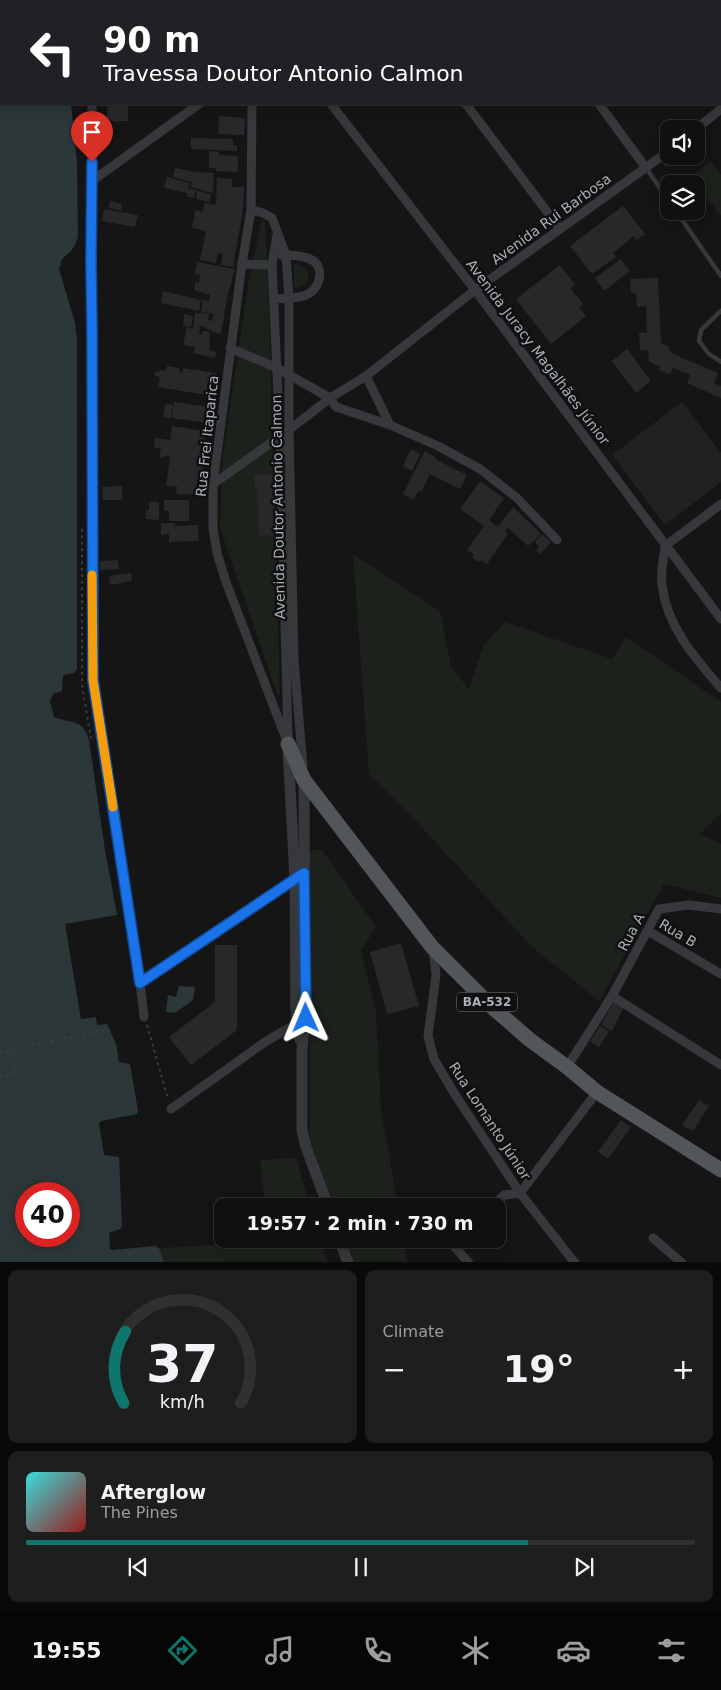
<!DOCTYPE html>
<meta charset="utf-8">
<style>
body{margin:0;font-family:"DejaVu Sans",sans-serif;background:#1e1e1e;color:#f1f3f6;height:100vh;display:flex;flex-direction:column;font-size:19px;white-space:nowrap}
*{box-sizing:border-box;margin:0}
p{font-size:16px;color:#9c9d9f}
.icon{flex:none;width:28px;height:28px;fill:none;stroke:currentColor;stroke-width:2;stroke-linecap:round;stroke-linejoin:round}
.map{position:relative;height:1262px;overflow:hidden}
.details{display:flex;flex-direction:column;gap:8px;padding:8px;background:#090909;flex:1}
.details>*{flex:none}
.banner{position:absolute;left:0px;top:0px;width:721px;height:105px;box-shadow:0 2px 12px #0003,0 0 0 1px #303030;background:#202124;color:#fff;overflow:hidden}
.tools{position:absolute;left:660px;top:120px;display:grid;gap:10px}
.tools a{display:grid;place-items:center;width:45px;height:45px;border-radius:10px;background:#101010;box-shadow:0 2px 12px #0003,0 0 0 1px #303030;font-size:25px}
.speed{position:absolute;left:15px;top:1182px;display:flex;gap:10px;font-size:25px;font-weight:700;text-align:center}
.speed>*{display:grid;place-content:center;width:65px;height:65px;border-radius:50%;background:#101010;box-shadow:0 2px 12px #0003,0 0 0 1px #303030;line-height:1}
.speed .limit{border:8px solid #d22;background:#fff;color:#111}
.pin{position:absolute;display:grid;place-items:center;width:42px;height:42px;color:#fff;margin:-51px -21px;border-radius:50% 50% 50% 0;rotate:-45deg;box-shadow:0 0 5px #0007}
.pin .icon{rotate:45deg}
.me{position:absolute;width:55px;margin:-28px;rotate:359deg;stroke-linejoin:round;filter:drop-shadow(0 0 4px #0008)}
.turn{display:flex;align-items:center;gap:18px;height:105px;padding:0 20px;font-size:22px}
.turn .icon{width:65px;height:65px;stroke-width:2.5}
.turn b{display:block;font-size:35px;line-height:42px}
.big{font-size:38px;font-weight:700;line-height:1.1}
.details .tile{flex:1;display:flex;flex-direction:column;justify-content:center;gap:8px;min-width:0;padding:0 18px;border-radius:10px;background:#1e1e1e}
.details .dial{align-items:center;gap:0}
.dial svg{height:130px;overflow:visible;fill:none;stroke:#303030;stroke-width:7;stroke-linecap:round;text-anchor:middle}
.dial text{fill:#f1f3f6;stroke:none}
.song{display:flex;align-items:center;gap:15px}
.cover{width:60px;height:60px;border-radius:8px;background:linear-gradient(135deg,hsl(180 70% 55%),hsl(0 70% 35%))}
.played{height:5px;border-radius:2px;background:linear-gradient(90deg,#0f766e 75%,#303030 75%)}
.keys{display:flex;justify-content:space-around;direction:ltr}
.heat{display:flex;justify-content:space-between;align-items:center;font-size:28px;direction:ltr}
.details .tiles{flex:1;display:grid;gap:8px;grid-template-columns:1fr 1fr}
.tile:last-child{grid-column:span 2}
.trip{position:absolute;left:214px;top:1198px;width:292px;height:50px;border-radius:10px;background:#101010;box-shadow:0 2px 12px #0003,0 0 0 1px #303030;font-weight:700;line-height:50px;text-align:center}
.tabs{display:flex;height:80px;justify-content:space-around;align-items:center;background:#060606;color:#9c9d9f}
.tabs .icon{width:35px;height:35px}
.tabs .on{color:#0f766e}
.tabs b{font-size:22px;color:#f1f3f6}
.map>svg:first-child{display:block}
.built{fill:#212123}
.green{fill:#1c211b}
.water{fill:#2c3739;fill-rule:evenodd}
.building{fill:#28282a}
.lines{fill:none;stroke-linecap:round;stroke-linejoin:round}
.path{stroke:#3c3f42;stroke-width:2;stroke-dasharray:2.5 4;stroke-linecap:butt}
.service{stroke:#36383b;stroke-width:4.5}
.minor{stroke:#36383b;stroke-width:9}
.tertiary{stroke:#36383b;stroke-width:11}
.primary{stroke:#52565a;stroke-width:15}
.route-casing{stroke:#114b97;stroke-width:12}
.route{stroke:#1a73e8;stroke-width:9}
.slow{stroke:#f59e0b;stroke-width:9}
.labels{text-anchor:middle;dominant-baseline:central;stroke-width:5;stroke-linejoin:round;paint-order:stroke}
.shield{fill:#101011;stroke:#7a8084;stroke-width:1}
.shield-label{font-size:12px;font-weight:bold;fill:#a7b0b6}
.street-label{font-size:14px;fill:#a7b0b6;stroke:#101011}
</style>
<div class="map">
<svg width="721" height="1263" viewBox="0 0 721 1263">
<rect width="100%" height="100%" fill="#151516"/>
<polygon class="built" points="682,402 721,453 721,482 665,525 612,455"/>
<g class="green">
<polygon points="711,161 721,175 721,216 691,177"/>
<polygon points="262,220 265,221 268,282 280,694 277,694 220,528 222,461 249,279"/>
<path d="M294,264l8,1 6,7c2,10 -4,16 -14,16z"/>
<polygon points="353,554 440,611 451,667 469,689 483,646 505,622 612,659 626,637 721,702 721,813 700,834 721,844 721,898 664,884 599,1001 530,945 417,822 369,774"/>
<polygon points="309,850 322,850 376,927 361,951 376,1012 381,1110 398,1206 332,1206 310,1144"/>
<polygon points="296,1158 310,1206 265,1206 260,1160"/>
<polygon points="270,1239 320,1239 327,1262 164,1262 159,1248 270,1242"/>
<polygon points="344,1239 403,1239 407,1262 353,1262"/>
</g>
<g class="water">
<path d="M0,0h78l-77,1v103h70l6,58 1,75 -3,8 -4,6 -9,8 -3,10 16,54 2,17v329l-3,4 -11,2 -1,16 -9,3 -3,7 4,16c18,7 28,1 35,23l16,110 12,65 -52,9 16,95 15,-2 1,8 10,-1 9,20 3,18 11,2 8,47 -1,3 -36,7 -2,2 5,32 15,2 3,69 -2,3 -11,4 1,16 2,1 43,-4 4,2 5,14h-164zM26,1194h43v42h-43z"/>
<polygon points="179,986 195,987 193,1000 175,1013 166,1012 168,995 176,997"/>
</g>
<g class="building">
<rect x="107" y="104" width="21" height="17"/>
<polygon points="219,116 245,118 244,135 218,134"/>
<polygon points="191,138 233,139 233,145 237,146 237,151 191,149"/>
<polygon points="209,151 219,152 219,155 238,156 238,172 216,171 216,168 209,168"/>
<polygon points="175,168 195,172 214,173 213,193 191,187 192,182 173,177"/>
<polygon points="167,177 190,183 188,188 211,194 209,202 196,199 197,193 195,192 194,198 187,196 187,193 164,188"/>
<polygon points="217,178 232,179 232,187 244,187 243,208 241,207 243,210 233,267 221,265 223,254 218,253 216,263 200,260 206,231 192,228 195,210 203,212 204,203 216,205"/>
<polygon points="110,201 122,204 121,211 109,208"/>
<polygon points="623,206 645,234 636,240 634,236 613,253 616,257 592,274 570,246"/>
<polygon points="104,209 138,215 135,227 102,221"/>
<polygon points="621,259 630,271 604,291 595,278"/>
<polygon points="197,262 235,269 227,298 221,334 212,332 212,330 206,329 206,327 200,326 199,334 202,334 203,331 210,332 209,350 216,352 215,358 193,353 195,347 183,345 187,327 193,329 195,313 209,314 208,320 212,321 213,314 201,312 203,300 209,301 210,295 194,290 195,282 199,283 200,275 195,274"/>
<polygon points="560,265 575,285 570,288 583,304 579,307 586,316 551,344 516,299"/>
<polygon points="658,278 661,343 668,346 671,353 718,373 714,383 721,386 721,398 687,383 690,375 673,368 670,375 659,370 660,366 653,364 649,361 648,350 640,350 639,333 647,333 646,306 637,307 636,293 631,293 630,279"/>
<polygon points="163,291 201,300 199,311 161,303"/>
<polygon points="184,314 193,316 191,327 183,325"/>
<polygon points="627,349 651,381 636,393 612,361"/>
<polygon points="167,366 180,368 180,373 182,373 183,368 216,373 212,385 216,386 215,394 212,393 212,396 158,387 160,377 155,376 155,371 160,372 160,370 166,371"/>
<polygon points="174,402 210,407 207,423 172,418"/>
<polygon points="165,404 173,405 171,418 163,417"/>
<polygon points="172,426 205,431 203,469 204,470 204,477 206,477 204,494 176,494 177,486 166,486 170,457 163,456 163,458 159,457 161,448 154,448 155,438 170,440"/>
<polygon points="411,449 420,454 412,471 403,466"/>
<polygon points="425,451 436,458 435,459 467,475 460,489 430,474 421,492 418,491 414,500 403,494"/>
<polygon points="273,474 274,535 259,536 257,489 255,489 254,475"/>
<polygon points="480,481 504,498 489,520 498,527 513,507 541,534 528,546 508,528 505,532 508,534 487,564 480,560 478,562 472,557 474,554 467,550 484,526 460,509"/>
<polygon points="122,486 122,500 103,500 102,487"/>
<polygon points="164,500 189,500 189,521 169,521 169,511 164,511"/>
<polygon points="149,502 159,502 159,520 146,519 146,510 149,510"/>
<polygon points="161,523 175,523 175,526 198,525 199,541 169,542 169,534 161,535"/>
<polygon points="542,534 551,542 540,554 536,550 539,547 535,542"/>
<polygon points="118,560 119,569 100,570 100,561"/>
<polygon points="131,573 132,581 110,585 109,576"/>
<polygon points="401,943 419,1006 387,1014 370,952"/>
<polygon points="215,945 237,945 237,1030 191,1065 169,1037 215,1002"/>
<polygon points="614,1002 624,1007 612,1031 601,1025"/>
<polygon points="600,1026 609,1031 599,1047 590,1041"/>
<polygon points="699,1100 709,1106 693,1131 682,1125"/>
<polygon points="621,1120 631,1127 608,1159 598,1152"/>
</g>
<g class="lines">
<g class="path">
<polyline points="82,529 82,685 91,739"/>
<polyline points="147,1025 168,1099"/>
<polyline points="0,1052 109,1029"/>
<polyline points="0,1076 16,1073 11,1050"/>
</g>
<g class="service">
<polyline points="646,168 669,201"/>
<polyline points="676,211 721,276"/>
<polyline points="721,311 701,330 699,341 709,354 721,362"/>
</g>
<g class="minor">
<polyline points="242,0 242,1"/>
<polyline points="329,0 329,1"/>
<polyline points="389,0 390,1"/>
<polyline points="522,0 523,1"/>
<polyline points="652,0 653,1"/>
<polyline points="92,1 92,0"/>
<polyline points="338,1 339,0"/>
<polyline points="720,93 721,94"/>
<polyline points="92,104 93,680 140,983 144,1017"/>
<polyline points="252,104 251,210 242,264 213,484 213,528 217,553 226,582 288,744"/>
<polyline points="331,104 475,290 721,619"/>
<polyline points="466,104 560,229"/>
<polyline points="599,104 646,168"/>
<polyline points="696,129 721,109"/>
<polyline points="92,181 199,104"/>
<polyline points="251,210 263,213 272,218 286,255 289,298 289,430 294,660 303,767"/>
<polyline points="277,235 272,265 280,437 288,737"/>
<polyline points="242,264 272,265"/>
<path d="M274,299c10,-1 22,0 32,-4 13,-4 20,-27 6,-35 -8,-5 -23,-5 -31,-5"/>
<polyline points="230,348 277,368 330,398 336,407 390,425 438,446 480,469 517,498 557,540"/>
<polyline points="366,376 390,425"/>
<polyline points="213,484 289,430 330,398 366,376 475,290 669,151"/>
<path d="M721,504l-56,42c-1,12 -5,26 -3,39 5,42 33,73 59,103"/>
<polyline points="648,931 721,974"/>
<polyline points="433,950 436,975 428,1036 434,1059 454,1093 520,1193 575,1263"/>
<polyline points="140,983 298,877"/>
<polyline points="612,996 721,1065"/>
<polyline points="567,1067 612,996 659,909 689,905 721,909"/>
<polyline points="171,1109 265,1042 301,1021"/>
<polyline points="493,1206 504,1195 520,1193 597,1092"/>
<polyline points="653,1238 682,1263"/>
<polyline points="459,1239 453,1245 469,1263"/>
</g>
<g class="tertiary">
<polyline points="288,749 295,879 296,1024 300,1040"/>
<polyline points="304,780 305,1019 302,1049 302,1130 306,1147 328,1206"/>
<polyline points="339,1239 348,1263"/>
</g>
<polyline class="primary" points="288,744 304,780 432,947 492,1007 530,1040 567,1067 597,1092 721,1170"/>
</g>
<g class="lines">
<g class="route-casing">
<polyline id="route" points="92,162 91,262 92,330 93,680 140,983 304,873 306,1018"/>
</g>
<use href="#route" class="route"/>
<polyline class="slow" points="92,575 93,680 113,807"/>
</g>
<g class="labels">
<rect class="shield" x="457" y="992.5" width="60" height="19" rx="4"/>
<g class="shield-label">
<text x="487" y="1002">BA-532</text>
</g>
<g class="street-label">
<text transform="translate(551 219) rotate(-36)">Avenida Rui Barbosa</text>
<text transform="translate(538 352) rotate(53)">Avenida Juracy Magalhães Júnior</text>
<text transform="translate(207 436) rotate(-84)">Rua Frei Itaparica</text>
<text transform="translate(278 507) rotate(-91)">Avenida Doutor Antonio Calmon</text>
<text transform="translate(631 932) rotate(-62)">Rua A</text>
<text transform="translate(678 933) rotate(31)">Rua B</text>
<text transform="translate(490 1121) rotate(57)">Rua Lomanto Júnior</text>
</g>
</g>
</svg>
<div class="tools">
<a><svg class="icon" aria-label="sound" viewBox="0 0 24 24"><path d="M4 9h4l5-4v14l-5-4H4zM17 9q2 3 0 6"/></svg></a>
<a><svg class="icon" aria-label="layers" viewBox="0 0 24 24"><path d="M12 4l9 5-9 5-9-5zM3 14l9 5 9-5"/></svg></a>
</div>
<div class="speed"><div class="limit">40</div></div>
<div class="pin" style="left:92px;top:162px;background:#d93025"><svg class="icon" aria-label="arrive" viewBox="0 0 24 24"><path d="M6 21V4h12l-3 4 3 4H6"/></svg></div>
<svg class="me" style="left:306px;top:1018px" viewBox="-20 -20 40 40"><path d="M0-17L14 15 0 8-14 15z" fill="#1a73e8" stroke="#fff" stroke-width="4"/></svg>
<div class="trip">19:57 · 2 min · 730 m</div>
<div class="banner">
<div class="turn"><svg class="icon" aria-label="left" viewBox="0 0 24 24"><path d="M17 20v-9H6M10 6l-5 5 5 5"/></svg><div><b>90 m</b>Travessa Doutor Antonio Calmon</div></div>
</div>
</div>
<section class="details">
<div class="tiles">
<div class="tile dial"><svg viewBox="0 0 100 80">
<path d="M14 69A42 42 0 1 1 86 69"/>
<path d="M14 69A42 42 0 0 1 15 25" stroke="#0f766e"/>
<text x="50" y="56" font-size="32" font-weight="700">37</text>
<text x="50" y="72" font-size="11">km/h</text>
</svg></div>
<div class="tile"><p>Climate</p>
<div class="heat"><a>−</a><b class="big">19°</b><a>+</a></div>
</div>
<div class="tile">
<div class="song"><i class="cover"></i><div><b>Afterglow</b><p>The Pines</p></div></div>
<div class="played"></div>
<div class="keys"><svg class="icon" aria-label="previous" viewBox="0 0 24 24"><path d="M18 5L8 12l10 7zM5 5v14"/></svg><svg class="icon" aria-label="pause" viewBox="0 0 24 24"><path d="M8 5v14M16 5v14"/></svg><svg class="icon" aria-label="next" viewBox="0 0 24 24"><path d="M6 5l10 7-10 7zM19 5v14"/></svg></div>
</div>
</div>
</section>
<nav class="tabs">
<b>19:55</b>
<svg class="icon on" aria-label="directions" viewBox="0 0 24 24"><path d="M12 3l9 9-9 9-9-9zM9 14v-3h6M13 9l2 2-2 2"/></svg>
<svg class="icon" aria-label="music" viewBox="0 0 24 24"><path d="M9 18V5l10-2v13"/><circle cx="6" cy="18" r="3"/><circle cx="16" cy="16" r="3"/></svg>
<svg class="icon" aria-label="phone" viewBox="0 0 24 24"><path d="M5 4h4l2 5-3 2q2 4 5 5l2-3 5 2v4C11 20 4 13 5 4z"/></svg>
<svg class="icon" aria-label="climate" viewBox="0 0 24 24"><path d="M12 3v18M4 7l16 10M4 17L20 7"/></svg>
<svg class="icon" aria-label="car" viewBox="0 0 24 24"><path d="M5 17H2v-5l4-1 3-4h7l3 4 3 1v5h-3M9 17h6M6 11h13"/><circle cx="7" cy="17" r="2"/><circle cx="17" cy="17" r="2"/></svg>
<svg class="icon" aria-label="filters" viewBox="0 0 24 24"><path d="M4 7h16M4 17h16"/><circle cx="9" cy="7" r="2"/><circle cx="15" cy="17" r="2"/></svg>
</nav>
